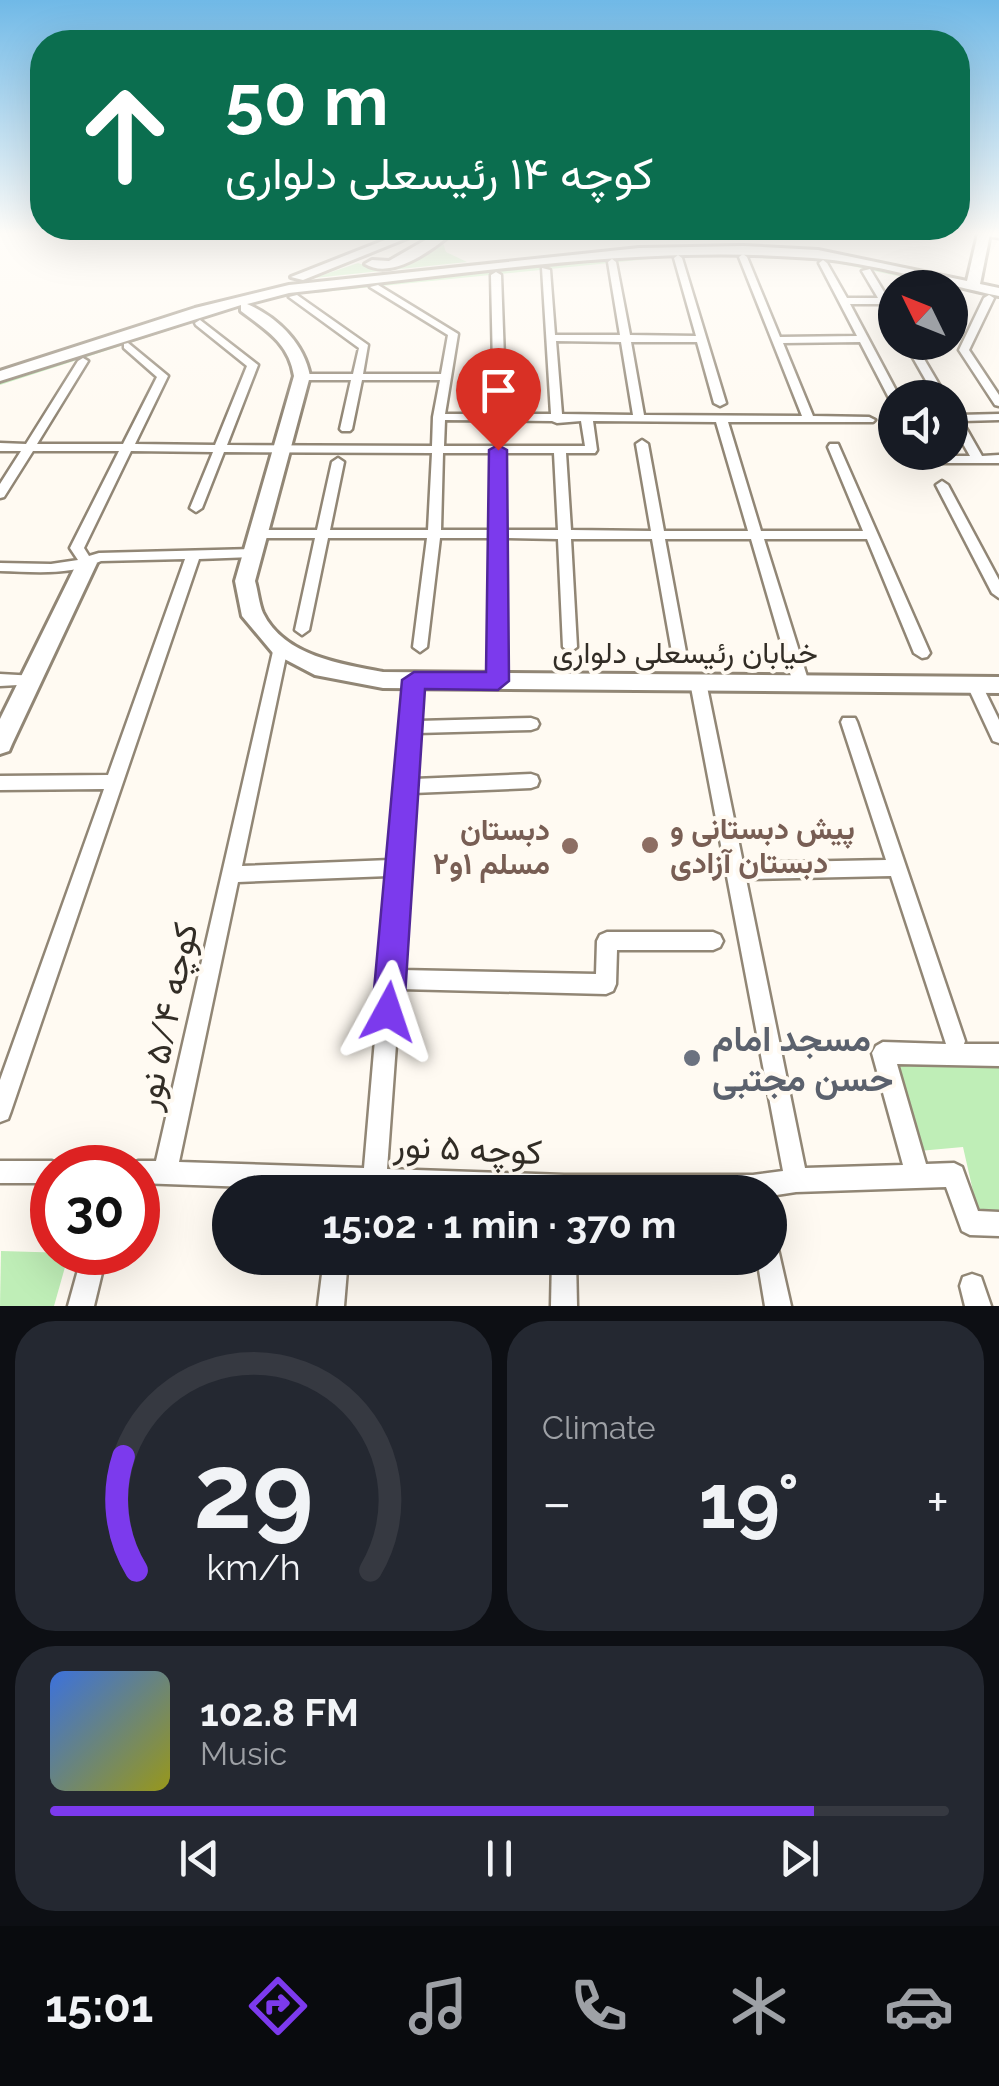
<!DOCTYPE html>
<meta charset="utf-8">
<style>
body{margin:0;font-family:Raleway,Vazirmatn,sans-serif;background:#242831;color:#f1f3f6;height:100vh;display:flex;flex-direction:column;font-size:38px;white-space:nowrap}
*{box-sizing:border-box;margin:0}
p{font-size:32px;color:#9ea1a6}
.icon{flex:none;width:55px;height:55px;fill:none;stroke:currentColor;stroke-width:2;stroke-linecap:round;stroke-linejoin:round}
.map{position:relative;height:1306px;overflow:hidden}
.details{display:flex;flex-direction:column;gap:15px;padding:15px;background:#0d0f14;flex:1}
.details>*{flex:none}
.guide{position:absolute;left:30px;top:30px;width:940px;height:210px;border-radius:40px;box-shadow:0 10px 40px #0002;background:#0b6e4f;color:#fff;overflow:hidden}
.needle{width:65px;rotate:313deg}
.buttons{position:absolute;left:878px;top:270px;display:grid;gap:20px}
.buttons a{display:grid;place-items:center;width:90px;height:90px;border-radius:50%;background:#171b24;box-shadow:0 10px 40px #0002;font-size:50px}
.speed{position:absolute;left:30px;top:1145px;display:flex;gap:20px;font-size:50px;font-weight:700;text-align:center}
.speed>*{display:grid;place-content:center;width:130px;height:130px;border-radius:50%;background:#171b24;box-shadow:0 10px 40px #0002;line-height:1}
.speed .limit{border:15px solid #d22;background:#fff;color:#111}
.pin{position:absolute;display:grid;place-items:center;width:85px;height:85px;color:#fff;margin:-102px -42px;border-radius:50% 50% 50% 0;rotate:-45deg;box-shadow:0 0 10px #0007}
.pin .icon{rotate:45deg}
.me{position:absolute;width:110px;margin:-55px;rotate:5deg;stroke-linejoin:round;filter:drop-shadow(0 0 8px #0008)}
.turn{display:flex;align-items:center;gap:35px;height:210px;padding:0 30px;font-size:45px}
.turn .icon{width:130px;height:130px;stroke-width:2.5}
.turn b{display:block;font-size:70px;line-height:85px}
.big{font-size:75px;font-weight:700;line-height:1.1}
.details .widget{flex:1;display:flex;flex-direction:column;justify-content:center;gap:15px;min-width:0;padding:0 35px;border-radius:40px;background:#242831}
.details .dial{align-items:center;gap:0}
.dial svg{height:260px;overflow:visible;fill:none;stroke:#363941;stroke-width:7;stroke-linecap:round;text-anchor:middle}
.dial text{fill:#f1f3f6;stroke:none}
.song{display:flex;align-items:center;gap:30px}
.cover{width:120px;height:120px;border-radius:15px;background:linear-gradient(135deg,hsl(220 70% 55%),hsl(60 70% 35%))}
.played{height:10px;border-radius:5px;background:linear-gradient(90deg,#7c3aed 85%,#363941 85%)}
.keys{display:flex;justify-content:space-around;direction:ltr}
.heat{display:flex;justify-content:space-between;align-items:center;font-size:55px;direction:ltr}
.details .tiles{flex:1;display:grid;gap:15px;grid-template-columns:1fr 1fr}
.widget:last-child{grid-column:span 2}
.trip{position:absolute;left:212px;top:1175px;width:575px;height:100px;border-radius:50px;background:#171b24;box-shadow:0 10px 40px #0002;font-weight:700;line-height:100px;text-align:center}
.tabs{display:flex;height:160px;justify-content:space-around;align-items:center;background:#090b0e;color:#9ea1a6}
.tabs .icon{width:70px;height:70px}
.tabs .active{color:#7c3aed}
.tabs b{font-size:45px;color:#f1f3f6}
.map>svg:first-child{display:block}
.green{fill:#bfeeb7}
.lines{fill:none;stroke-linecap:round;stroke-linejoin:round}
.street-casing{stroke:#918675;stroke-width:5}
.secondary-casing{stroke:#918675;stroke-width:6}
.street{fill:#fff;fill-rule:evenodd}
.secondary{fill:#fff;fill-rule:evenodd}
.route{fill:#7c3aed;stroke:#51269a;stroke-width:2.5}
.education-dot{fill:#8d6e63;stroke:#fffaf2;stroke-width:4}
.worship-dot{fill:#6b7280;stroke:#fffaf2;stroke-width:4}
.labels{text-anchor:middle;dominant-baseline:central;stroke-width:8;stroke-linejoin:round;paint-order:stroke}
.street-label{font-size:30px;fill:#322d26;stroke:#fffaf2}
.education-label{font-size:30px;font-weight:bold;fill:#785e54;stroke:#fffaf2;text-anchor:start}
.near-street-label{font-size:35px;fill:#322d26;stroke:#fffaf2}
.near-worship-label{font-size:35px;font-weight:bold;fill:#5b616d;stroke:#fffaf2;text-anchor:start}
</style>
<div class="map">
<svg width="999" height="1306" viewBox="0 0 999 1306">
<rect width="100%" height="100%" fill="#fffaf2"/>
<g class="green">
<polygon points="442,240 446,252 467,262 314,278 358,263 376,269 398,268"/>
<polygon points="659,253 778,253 855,262 999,294 999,298 828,261 688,255 293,295 244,306 0,385 0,380 284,293"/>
<polygon points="895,1065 999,1065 999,1214 978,1213 963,1147 919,1151"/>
<polygon points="1,1251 69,1253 54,1306 0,1306"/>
</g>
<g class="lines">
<g class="street-casing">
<g id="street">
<polygon points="986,234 999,234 999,238 987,236"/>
<path d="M743,254l4,3 33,80 77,-1 -38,-73 4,-3 4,3 20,35h31l-16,-27 8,-2 25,41v11l-3,-1 -10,-16h-32l50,94h-5v3l-6,-3 -29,-56 -77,1 30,73 56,1 6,3 -2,2h-145l33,109h102l-35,-84 2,-3h8l92,209 -3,4 -5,1 -8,-5 -47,-114h-103l45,144 -3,4h-10l-3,-4 -42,-144h-86l21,113 -7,5 -7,-5 -20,-113h-81l6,108 -7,5 -7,-5 -5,-108 -53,-1 1,143 -3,4h-10l-3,-4 1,-143h-51l-13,109 -7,5 -7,-5 14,-109h-99l-19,92 -7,5 -7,-5 20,-92h-57l-7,-4 7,-4h59l15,-68 6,-4 6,4 -14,68h98l4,-77 -208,-1 -22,56 -6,4 -6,-4 23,-56 -82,-1 -47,97 5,8 10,-3 154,-4 7,4 -7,4 -54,2 -188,552 -3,8 -8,3v-42l104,-291 -104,1v-14l108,-1 77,-216 -84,2c-31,15 -67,11 -101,10v-8l51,1 27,-4 -8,-12 49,-97h-86l-29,46 -4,1v-14l21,-33h-21v-8l26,1 52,-83 5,-3 5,3 -51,83h86l34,-67 -33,-29v-4l4,-1 40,33 -33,68 80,1 32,-79 -51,-41 -1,-2 5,-3 58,45 -31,80 205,1 1,-29 7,-37h-78l-10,49 -2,2h-8l-2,-2 11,-49h-49l-5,-3 5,-3h51l6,-26 -70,-51 8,-2 71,50 -5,29h78l7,-39 -78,-48 8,-2 80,49 -13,80h49l-3,-139 5,-3 5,3 5,139h45l-9,-146 8,2 5,65h65l-12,-73 4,-3 4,3 14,73 66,1 -22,-78 4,-3 4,3 44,145 -6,3 -6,-3 -17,-61h-66l13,73 158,1 -63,-159zM556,341l65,1 12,73 -71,-1zM445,420l107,1 5,2 24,-2 4,25h-141zM593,421l123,1 32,109h-84l-16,-87 -6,-4 -6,4 15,87 -80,-1 -5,-77h29l2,-3zM443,453h49l-1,77h-50zM504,453h50l4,77h-53z"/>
<polygon points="989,295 994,298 969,350 999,395 999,406 995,405 959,350 984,298"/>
<polygon points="904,342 914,342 947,398 936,398"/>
<polygon points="950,408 954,409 958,415 999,414 999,420 962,421 982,456 999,455 999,463 924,463 924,457 928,456 970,456 950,421"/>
<polygon points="942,481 948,485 999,580 999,598 992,593 936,485"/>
<path d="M281,642l7,5 -46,219 148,-6 15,-180 3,-4h10l3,4 -3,41 113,-3 6,2 2,4 -2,4 -6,2 -114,3 -3,46 117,-5 6,2 2,5 -2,5 -6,2 -118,5 -12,177 195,4 1,-33 3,-6 7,-3h106l7,3 3,6 -3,6 -7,3h-96l-1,34 -3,7 -7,3 -206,-5 -13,180 177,6h189l30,-4 -93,-489 3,-4h10l3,4 37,181 143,-3 -45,-138 2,-4h12l2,4 108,319 -1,3h35v22l-102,-2 29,100 28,-1 8,4 16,44 21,1v24l-29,-1 -8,-4 -16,-44 -150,5 -26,4v-4h-378l-254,-9v-15h-10l2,-4 8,-3h18l118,-514zM389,876l-25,292 -185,-6 59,-280zM891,876l55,168 -63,-2 -7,4 -4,7 31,112 -98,3 -59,-289z"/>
<polygon points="0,674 36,676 39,680 36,684 0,686"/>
<polygon points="975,679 980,681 999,720 999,743 993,741 967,685 970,681"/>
<polygon points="0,1161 52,1161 60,1164 62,1168 52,1168 52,1183 0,1183"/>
<polygon points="770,1246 778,1249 791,1306 765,1306 757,1258 770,1258"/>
<polygon points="83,1252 107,1252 94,1306 68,1306"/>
<polygon points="324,1258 348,1258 344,1306 318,1306"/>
<polygon points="552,1258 576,1258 577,1306 551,1306"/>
<polygon points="972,1274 981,1277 991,1306 965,1306 960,1286 963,1277"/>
</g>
</g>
<g class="secondary-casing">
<g id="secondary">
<polygon points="400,234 417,234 303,280 291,277"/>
<path d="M436,234h15c-20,17 -60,46 -86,30l7,-4 17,1z"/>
<path d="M978,234h12l-10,50 19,4v8c-57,-12 -130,-34 -186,-38 -175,-14 -351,17 -524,35l-42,11c30,13 57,39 63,72l-55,205c3,10 4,23 8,32 21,43 78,51 120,59l616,5v16l-616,-5 -68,-13 -42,-22 -31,-37 -7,-35 59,-205c-5,-33 -28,-46 -53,-65v-6l-241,76v-10l195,-63 94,-23 350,-37 104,-2 75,4 149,31z"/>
<polygon points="87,556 97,563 12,744 9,751 0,754 0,719 77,563"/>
</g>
</g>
<use href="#street" class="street"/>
<use href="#secondary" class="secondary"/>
</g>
<linearGradient id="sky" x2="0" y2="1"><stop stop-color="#70b9e7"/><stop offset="0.56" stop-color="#fffdf9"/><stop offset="1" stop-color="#fffdf9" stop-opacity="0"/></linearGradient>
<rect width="999" height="417" fill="url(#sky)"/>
<polygon class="route" points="498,445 507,450 509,681 498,690 425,689 404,1012 399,1022 388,1027 377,1022 372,1012 402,680 414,672 486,672 489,450"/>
<g class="education-dot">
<circle cx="650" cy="845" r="10"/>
<circle cx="570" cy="846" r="10"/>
</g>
<circle class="worship-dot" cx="692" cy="1058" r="10"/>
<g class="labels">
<g class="street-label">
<text x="685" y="652">خیابان رئیسعلی دلواری</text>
</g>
<g class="education-label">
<text x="670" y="828">پیش دبستانی و<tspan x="670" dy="34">دبستان آزادی</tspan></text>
<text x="550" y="829" text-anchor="end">دبستان<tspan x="550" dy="34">مسلم ۱و۲</tspan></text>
</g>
<g class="near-street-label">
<text transform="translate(166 1016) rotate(-78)">کوچه ۵/۴ نور</text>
<text transform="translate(468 1148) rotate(3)">کوچه ۵ نور</text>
</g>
<g class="near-worship-label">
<text x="712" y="1038">مسجد امام<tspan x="712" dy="40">حسن مجتبی</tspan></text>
</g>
</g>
</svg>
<div class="buttons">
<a><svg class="needle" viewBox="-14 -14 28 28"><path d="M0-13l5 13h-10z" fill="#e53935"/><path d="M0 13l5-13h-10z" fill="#9ea1a6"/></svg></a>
<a><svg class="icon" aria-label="sound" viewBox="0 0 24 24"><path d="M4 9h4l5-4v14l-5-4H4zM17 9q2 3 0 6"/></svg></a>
</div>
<div class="speed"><div class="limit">30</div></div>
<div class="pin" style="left:498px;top:450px;background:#d93025"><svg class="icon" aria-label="arrive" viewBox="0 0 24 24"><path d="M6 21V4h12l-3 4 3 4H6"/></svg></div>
<svg class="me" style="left:388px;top:1012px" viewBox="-20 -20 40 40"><path d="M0-17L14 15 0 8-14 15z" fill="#7c3aed" stroke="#fff" stroke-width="4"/></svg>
<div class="trip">15:02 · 1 min · 370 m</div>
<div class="guide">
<div class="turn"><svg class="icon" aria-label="ahead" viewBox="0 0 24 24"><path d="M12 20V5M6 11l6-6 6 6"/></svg><div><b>50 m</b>کوچه ۱۴ رئیسعلی دلواری</div></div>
</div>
</div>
<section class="details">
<div class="tiles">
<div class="widget dial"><svg viewBox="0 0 100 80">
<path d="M14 69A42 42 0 1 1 86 69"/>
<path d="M14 69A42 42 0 0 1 10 34" stroke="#7c3aed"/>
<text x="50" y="56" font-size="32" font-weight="700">29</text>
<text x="50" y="72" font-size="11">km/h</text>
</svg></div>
<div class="widget"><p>Climate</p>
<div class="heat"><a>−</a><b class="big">19°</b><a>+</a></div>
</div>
<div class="widget">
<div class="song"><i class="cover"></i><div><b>102.8 FM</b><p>Music</p></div></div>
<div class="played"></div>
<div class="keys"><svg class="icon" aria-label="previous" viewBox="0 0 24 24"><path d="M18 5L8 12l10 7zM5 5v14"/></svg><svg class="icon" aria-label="pause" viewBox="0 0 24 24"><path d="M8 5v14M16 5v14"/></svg><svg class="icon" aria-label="next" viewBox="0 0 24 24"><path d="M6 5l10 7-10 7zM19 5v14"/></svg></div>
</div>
</div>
</section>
<nav class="tabs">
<b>15:01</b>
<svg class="icon active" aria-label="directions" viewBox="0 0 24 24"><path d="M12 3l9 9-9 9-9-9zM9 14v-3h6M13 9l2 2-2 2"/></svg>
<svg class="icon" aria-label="music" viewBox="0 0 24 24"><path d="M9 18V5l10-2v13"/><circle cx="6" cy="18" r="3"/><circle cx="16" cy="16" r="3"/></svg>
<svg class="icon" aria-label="phone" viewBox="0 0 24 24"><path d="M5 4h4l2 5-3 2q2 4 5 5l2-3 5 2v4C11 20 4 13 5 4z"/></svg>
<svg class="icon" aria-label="climate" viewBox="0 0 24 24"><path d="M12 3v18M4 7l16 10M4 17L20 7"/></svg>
<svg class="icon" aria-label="car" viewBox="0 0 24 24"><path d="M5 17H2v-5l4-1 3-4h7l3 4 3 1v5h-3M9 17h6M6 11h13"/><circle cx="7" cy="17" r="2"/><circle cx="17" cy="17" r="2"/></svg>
</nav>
